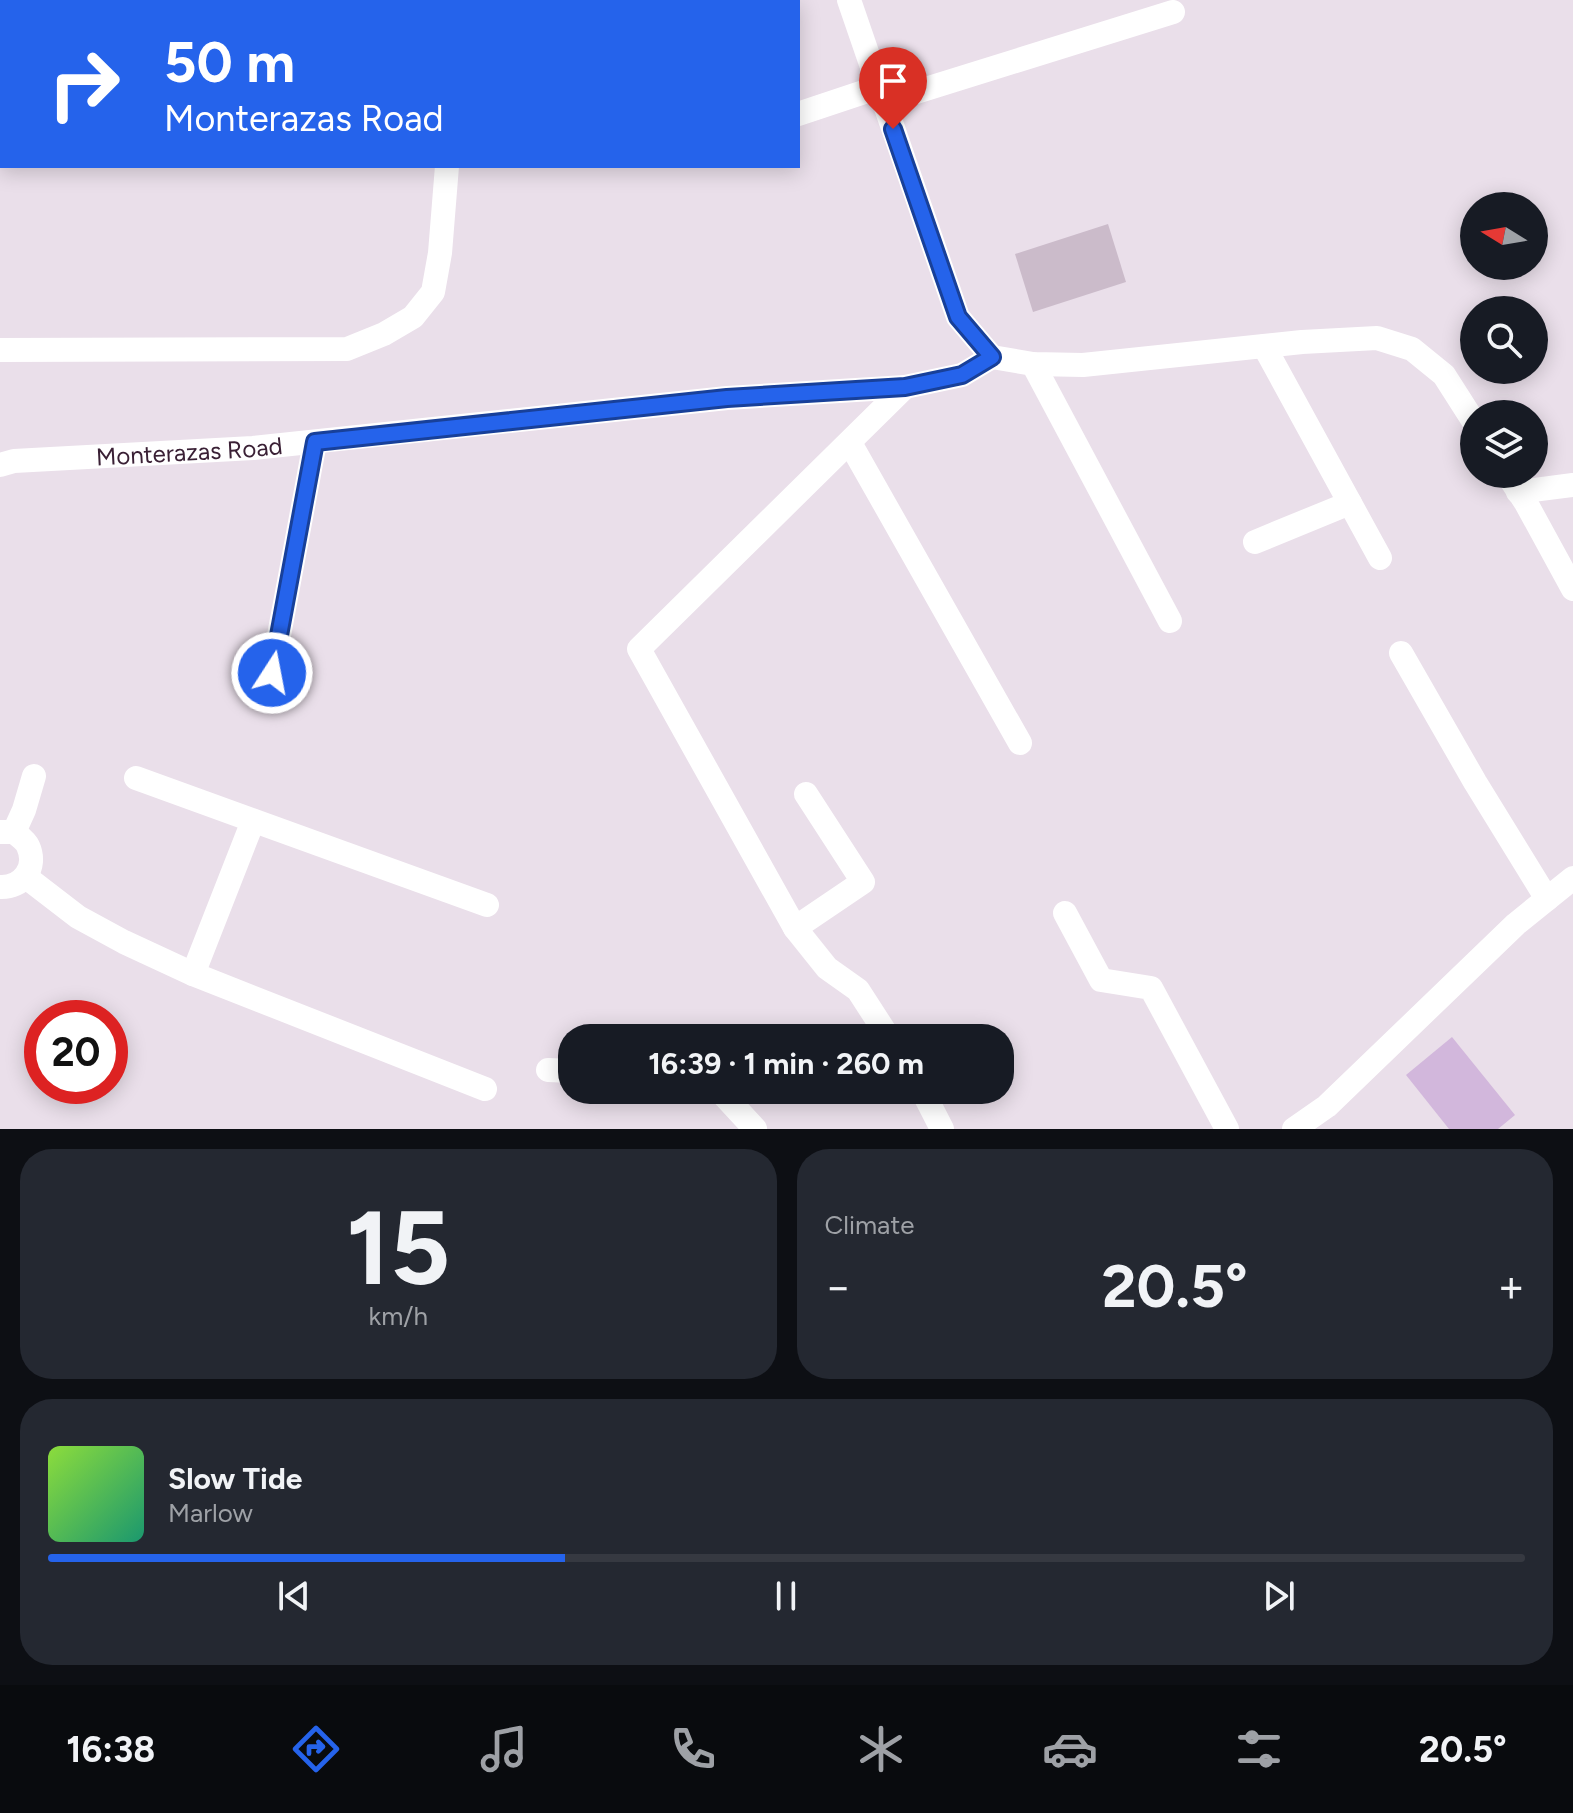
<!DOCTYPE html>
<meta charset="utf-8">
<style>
body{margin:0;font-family:Figtree,sans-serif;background:#242831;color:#f1f3f6;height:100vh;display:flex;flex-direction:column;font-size:30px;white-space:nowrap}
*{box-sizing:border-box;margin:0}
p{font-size:26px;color:#9ea1a6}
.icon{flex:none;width:44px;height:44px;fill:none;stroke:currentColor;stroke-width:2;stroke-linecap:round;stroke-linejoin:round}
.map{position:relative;height:1129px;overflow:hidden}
.panel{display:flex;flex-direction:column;gap:20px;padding:20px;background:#0d0f14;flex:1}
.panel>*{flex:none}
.guide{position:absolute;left:0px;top:0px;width:800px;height:168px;box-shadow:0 4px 20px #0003;background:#2563eb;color:#fff;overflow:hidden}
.needle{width:52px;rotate:281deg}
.controls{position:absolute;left:1460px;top:192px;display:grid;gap:16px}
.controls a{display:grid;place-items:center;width:88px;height:88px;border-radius:50%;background:#171b24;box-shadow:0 4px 20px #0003;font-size:40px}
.speed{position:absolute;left:24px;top:1000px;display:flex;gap:16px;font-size:40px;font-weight:700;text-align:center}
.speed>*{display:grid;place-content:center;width:104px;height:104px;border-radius:50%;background:#171b24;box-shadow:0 4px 20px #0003;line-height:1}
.speed .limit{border:12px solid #d22;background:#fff;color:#111}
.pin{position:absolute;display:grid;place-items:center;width:68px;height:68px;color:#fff;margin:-82px -34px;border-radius:50% 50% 50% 0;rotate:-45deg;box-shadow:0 0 8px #0007}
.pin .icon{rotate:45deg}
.me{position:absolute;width:88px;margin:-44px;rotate:11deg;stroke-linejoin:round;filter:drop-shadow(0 0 6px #0008)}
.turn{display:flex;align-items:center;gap:28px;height:168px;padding:0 32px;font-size:36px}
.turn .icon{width:104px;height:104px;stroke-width:2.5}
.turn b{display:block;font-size:56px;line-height:68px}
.big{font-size:60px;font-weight:700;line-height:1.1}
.panel .widget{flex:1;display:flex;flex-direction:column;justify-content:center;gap:12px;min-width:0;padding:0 28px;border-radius:32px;background:#242831}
.panel .dial{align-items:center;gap:0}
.dial b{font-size:104px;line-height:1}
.song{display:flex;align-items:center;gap:24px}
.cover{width:96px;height:96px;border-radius:12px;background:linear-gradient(135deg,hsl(90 70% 55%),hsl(160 70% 35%))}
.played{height:8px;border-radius:4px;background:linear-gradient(90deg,#2563eb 35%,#363941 35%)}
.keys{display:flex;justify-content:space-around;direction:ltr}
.heat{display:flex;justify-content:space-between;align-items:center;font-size:44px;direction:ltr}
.panel .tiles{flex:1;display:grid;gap:20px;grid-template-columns:1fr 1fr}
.widget:last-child{grid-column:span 2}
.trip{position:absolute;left:558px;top:1024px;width:456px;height:80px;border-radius:32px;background:#171b24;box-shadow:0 4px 20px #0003;font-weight:700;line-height:80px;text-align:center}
.dock{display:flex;height:128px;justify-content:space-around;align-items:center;background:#090b0e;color:#9ea1a6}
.dock .icon{width:56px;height:56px}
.dock .selected{color:#2563eb}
.dock b{font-size:36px;color:#f1f3f6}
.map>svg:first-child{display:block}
.garden{fill:#d2b7dc}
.building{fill:#cbbbca}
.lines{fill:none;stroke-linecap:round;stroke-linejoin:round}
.minor{stroke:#fff;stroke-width:24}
.route-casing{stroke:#184099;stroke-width:20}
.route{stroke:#2563eb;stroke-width:14}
.labels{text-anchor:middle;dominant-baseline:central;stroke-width:6;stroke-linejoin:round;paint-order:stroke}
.street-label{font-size:24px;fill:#3a2035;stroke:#f7eff7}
</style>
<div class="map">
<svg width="1573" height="1129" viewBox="0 0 1573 1129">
<rect width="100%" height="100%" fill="#eadfea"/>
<polygon class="garden" points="1452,1037 1515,1115 1498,1129 1449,1129 1406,1075"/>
<polygon class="building" points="1108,224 1126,282 1033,312 1015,254"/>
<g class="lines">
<g class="minor">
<polyline points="243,0 243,2"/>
<polyline points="644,0 644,2"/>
<polyline points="849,0 958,317 992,357"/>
<polyline points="41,2 42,0"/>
<polyline points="459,2 459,0"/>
<polyline points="884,102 1173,12"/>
<polyline points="798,114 879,87"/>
<polyline points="1264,346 1380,558"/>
<polyline points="0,350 347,349 384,334 413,317 433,292 440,253 447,166"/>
<polyline points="992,357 1033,364 1083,365 1302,342 1377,338 1412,349 1444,375 1474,422"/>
<polyline points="1033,364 1170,621"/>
<polyline points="850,443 1020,743"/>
<path id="s1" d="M0,465l14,-4 239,-13 474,-50 178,-11 57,-12 30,-18"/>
<polyline points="1507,474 1526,503 1573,589"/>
<polyline points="1518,492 1573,485"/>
<polyline points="1255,542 1350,503"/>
<polyline points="1401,653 1475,782 1547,899"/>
<polyline points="272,673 315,442"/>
<polyline points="136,778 487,905"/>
<polyline points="806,794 863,882 795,928 639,649 905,387"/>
<path d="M0,832h14c5,4 12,9 14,14 10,22 -6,42 -28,41"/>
<polyline points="14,832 24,810 34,776"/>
<polyline points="26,877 78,917 124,942 193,974 485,1089"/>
<polyline points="1065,913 1101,980 1151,988 1227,1129"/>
<polyline points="795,928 827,968 858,990 889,1038"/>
<polyline points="193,974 253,821"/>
<polyline points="548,1070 572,1071"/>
<polyline points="719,1090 755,1129"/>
<polyline points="922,1090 942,1129"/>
<polyline points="1294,1129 1327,1106 1516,924 1573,878"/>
</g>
</g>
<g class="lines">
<g class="route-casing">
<polyline id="route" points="272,673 315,442 727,398 905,387 962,375 992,357 958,317 893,129"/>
</g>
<use href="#route" class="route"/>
</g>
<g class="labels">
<g class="street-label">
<text stroke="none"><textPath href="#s1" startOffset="190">Monterazas Road</textPath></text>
</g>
</g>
</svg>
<div class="controls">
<a><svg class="needle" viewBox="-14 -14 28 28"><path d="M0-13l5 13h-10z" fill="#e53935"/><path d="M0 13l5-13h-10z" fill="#9ea1a6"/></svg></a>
<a><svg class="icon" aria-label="search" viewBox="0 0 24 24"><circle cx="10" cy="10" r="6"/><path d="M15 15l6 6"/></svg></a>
<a><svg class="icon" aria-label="layers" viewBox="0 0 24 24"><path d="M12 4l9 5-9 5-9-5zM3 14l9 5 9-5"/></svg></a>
</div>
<div class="speed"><div class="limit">20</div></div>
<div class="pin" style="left:893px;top:129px;background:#d93025"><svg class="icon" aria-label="arrive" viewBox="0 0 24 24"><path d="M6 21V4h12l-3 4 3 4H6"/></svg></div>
<svg class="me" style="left:272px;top:673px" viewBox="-20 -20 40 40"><circle r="17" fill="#2563eb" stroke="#fff" stroke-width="3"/><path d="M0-11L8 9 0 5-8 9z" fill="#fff"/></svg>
<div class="trip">16:39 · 1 min · 260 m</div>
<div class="guide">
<div class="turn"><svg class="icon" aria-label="right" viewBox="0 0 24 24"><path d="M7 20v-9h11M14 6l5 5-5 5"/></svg><div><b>50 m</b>Monterazas Road</div></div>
</div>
</div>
<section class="panel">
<div class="tiles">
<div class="widget dial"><b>15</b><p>km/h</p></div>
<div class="widget"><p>Climate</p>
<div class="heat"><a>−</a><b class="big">20.5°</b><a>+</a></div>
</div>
<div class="widget">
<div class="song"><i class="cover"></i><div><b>Slow Tide</b><p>Marlow</p></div></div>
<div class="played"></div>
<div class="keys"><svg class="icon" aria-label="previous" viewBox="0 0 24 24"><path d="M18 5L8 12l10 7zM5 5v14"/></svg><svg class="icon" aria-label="pause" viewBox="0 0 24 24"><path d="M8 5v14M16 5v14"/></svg><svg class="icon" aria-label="next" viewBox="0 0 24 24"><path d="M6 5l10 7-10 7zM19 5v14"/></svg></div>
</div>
</div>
</section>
<nav class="dock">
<b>16:38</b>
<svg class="icon selected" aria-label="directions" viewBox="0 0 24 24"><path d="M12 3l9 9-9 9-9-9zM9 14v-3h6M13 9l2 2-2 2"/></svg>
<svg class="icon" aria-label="music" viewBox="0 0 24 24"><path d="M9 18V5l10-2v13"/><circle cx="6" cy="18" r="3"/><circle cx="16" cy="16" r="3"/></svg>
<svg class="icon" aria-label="phone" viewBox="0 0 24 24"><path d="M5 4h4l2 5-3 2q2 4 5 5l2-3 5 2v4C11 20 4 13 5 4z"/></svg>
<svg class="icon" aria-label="climate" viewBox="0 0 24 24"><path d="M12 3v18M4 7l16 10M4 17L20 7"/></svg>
<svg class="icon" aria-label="car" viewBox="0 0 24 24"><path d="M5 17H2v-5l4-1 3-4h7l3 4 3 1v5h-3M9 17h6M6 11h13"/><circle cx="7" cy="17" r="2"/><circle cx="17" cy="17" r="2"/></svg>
<svg class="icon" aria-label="filters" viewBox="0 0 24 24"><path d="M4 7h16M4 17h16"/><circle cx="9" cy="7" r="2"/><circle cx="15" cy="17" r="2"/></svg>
<b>20.5°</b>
</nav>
